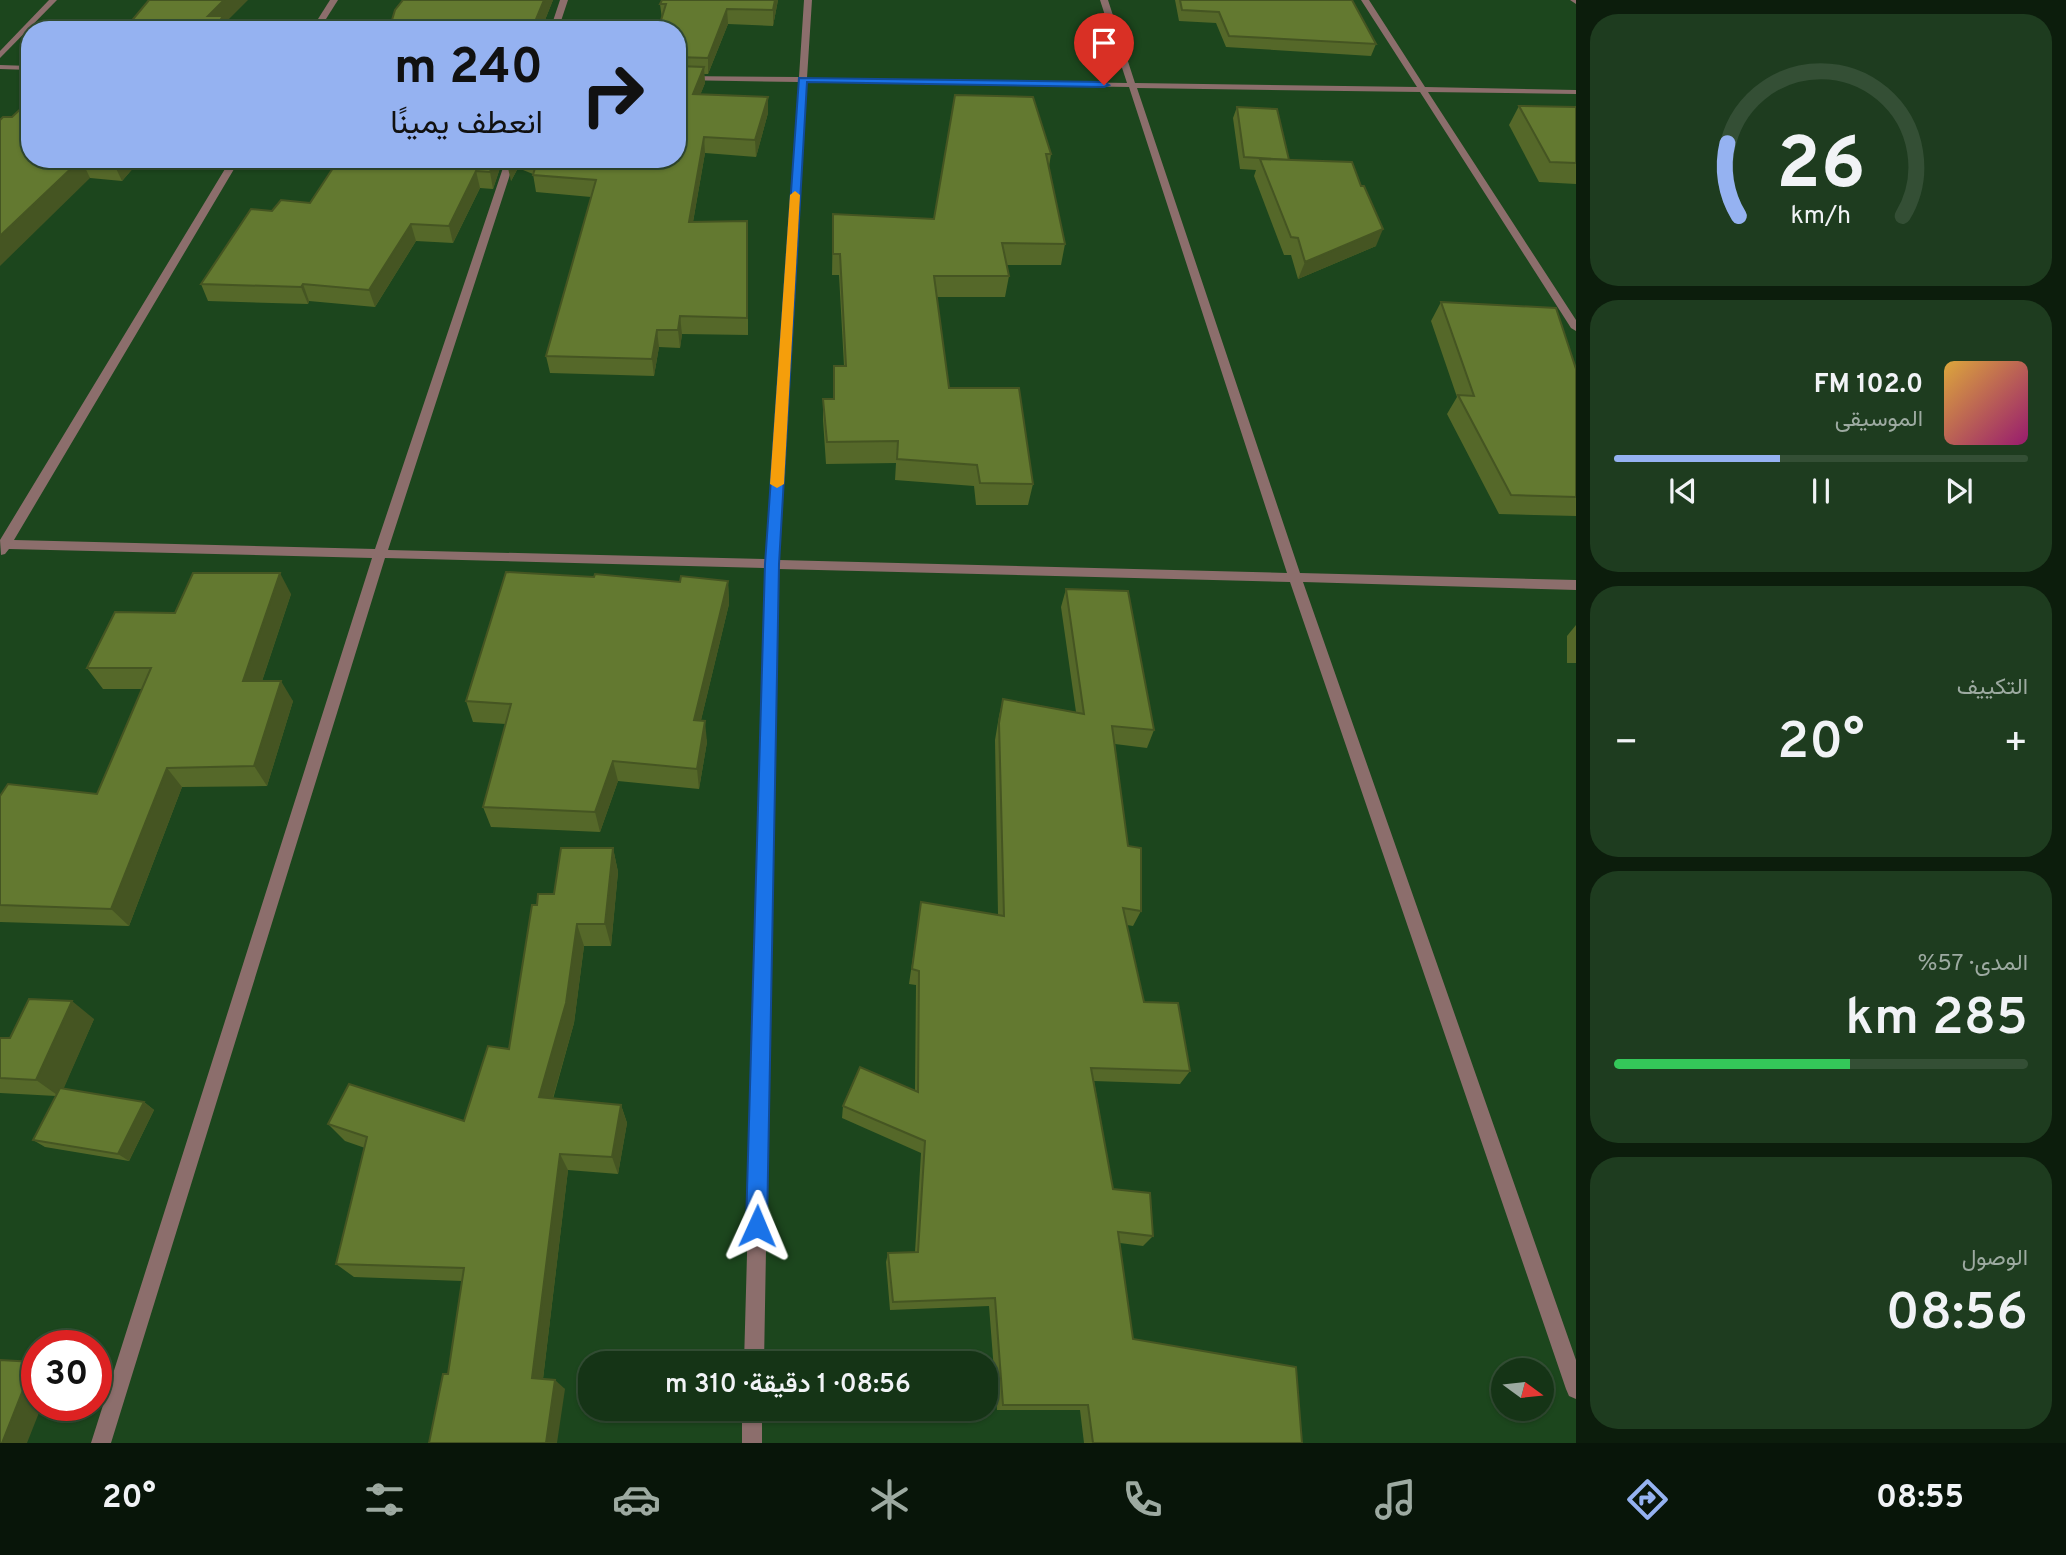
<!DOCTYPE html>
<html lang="ar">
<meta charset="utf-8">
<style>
body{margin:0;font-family:Overpass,Vazirmatn,sans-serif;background:#1e3c1f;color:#f1f3f6;direction:rtl;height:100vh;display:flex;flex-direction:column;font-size:26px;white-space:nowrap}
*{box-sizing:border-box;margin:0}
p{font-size:23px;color:#9daaa1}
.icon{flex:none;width:38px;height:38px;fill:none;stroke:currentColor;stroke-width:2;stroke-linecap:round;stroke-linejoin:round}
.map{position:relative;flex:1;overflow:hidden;direction:ltr}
.sheet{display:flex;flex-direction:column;gap:14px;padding:14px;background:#0c1d0c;width:490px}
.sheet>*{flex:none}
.guide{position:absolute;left:21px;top:21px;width:665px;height:147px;border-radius:28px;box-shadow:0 2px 5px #0004,0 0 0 2px #344f35;direction:rtl;background:#95b2f1;color:#111;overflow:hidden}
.needle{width:46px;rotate:105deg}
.tools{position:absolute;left:1491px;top:1358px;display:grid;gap:14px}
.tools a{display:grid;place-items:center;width:63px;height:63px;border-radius:50%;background:#153416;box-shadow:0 2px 5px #0004,0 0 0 2px #344f35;font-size:35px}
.speed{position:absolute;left:21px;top:1330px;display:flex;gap:14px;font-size:35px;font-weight:700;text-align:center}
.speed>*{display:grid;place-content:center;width:91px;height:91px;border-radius:50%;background:#153416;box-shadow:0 2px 5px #0004,0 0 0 2px #344f35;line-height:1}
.speed .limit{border:10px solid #d22;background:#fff;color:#111}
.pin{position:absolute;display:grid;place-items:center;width:60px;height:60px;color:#fff;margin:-72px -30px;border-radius:50% 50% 50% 0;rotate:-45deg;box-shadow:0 0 7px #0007}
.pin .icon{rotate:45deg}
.me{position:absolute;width:77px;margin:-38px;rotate:1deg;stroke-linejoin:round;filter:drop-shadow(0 0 5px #0008)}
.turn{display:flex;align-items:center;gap:24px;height:147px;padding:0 28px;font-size:32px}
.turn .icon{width:91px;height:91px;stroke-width:2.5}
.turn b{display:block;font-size:49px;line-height:60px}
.big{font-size:52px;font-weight:600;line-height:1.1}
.sheet .card{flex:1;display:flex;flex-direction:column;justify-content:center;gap:10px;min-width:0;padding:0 24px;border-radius:28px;background:#1e3c1f}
.sheet .dial{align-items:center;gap:0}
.dial svg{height:182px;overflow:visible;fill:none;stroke:#344f35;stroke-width:7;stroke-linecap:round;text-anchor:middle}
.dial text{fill:#f1f3f6;stroke:none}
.song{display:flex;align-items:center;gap:21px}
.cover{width:84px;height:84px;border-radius:10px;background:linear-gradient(135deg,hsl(40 70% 55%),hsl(320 70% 35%))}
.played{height:7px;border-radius:4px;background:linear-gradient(90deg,#95b2f1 40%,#344f35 40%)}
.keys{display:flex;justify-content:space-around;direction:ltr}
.heat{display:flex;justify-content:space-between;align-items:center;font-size:38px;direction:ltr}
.charge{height:10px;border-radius:5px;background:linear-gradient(90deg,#34c759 57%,#344f35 0)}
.trip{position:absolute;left:578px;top:1351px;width:420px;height:70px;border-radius:28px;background:#153416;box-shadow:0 2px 5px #0004,0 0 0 2px #344f35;font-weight:600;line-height:70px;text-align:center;direction:rtl}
.tabs{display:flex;height:112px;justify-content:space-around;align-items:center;background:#081509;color:#9daaa1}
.tabs .icon{width:49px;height:49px}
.tabs .active{color:#95b2f1}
.tabs b{font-size:32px;color:#f1f3f6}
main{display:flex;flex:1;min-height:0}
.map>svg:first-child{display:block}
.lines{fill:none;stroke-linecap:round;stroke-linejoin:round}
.minor{fill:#8c6e6c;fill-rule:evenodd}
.wall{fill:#556829}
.shaded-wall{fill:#455522}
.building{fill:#637930;stroke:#455522;stroke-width:2}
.route{fill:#1a73e8;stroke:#114b97;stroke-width:2}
.slow{fill:#f59e0b}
</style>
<main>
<section class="sheet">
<div class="card dial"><svg viewBox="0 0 100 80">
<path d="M14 69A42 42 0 1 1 86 69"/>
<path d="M14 69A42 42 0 0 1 9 37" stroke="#95b2f1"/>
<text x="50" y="56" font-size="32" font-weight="700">26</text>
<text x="50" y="72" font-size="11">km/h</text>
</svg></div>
<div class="card">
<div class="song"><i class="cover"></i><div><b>102.0 FM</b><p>الموسيقى</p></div></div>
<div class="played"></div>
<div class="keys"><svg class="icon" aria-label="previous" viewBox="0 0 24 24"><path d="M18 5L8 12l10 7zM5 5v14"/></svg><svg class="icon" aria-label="pause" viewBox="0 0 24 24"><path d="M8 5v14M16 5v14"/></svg><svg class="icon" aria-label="next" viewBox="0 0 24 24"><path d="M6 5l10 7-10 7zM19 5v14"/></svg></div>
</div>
<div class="card"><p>التكييف</p>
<div class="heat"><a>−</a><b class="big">20°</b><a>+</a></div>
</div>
<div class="card"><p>المدى · 57%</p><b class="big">285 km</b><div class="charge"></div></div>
<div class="card"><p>الوصول</p><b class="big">08:56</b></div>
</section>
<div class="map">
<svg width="1576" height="1443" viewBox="0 0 1576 1443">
<rect width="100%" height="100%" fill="#1c461d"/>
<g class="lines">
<g class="minor">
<polygon points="49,0 57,0 0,58 0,51"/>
<polygon points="330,0 338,0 319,30 311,30"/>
<polygon points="560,0 568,0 558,30 550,30"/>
<path d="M804,0h8l-5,78 320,5 -27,-83h8l27,83 282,4 -56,-87h8l56,87 151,3v4l-148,-2 148,228v11l-5,-3 -151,-236 -283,-4 163,485 276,7v10l-273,-8 273,778v39l-7,-3 -3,-7 -276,-807 -512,-13 -14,794h-20l22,-795 -381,-10 -274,885h-20l281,-885 -363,-9 -4,5 -4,1 -1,-15 231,-381h9l-226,381 361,9 131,-390h9l-127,391 378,9 33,-477 -122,-2v-4l122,1zM807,82l322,5 158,486 -508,-13z"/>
<polygon points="1570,0 1576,0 1576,4"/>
<polygon points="0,65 30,66 30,70 0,69"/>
<rect x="742" y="1409" width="20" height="34"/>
</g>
</g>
<g class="wall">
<polygon points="403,0 553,0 541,30 389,30"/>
<polygon points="662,0 778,0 773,26 728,24 708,74 704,74 705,83 700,95 768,97 768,113 756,157 705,153 693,222 748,238 748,335 682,334 680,348 659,347 654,376 550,373 546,356 591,197 536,192 533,174 518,168 511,181 509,159 677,159 677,30 662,19 660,4"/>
<polygon points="1175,0 1352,0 1376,44 1371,56 1226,47 1216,23 1179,21"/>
<polygon points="955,95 1051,154 1049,167 1065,244 1061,265 1006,265 1009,276 1005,297 937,297 949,388 1033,484 1028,505 976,505 974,486 895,480 896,463 826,464 823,420 823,399 833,399 844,366 839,275 832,275 833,214 934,219"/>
<polygon points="1519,106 1576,107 1576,184 1539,182 1509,125"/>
<polygon points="1237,107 1289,160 1376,246 1298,279 1291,255 1284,255 1254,176 1256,170 1240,169 1233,118"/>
<polygon points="12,117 141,159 122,181 90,178"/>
<polygon points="503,159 493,189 480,188 453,243 416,241 375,307 309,301 308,304 208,301 201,284 272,211"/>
<polygon points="1441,302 1576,369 1576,516 1499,514 1447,414 1457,397 1431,321"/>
<polygon points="728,581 729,604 701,720 707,742 699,789 618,781 600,832 491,827 483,807 506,724 473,722 466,701 680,582"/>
<polygon points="1066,589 1154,730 1147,748 1115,744 1128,846 1141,911 1133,926 1127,925 1144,1002 1190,1071 1180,1084 1094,1081 1113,1189 1153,1236 1143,1246 1120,1243 1133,1339 1302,1443 1084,1443 1080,1410 997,1410 989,1306 890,1310 886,1262 888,1253 915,1252 921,1153 842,1118 843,1106 915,1090 916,985 909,984 921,902 998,915 995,740 999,716 1003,699 1076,712 1061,607"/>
<polygon points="291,594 262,681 293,701 267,786 182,787 129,926 0,922 0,796 97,794 143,689 103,689 87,668 175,613"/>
<polygon points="1576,625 1576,663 1567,663 1567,636"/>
<polygon points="613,848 618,872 611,946 584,946 574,1023 553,1099 621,1105 627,1123 618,1174 568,1170 543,1379 565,1389 448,1374 462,1281 354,1277 336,1264 365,1148 345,1141 328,1124 464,1121 509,1049 537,905 554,894"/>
<polygon points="94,1019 63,1089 144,1102 154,1110 129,1161 45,1147 33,1140 56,1096 0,1093 0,1038 10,1038"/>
</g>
<g class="shaded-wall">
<polygon points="224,0 248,0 226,22 228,30 213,30 208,16"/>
<polygon points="544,0 553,0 541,30 533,30"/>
<polygon points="775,0 778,0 773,26 773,10"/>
<polygon points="727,9 728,24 708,74 708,58"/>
<polygon points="704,67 705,83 694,111 693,94"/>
<polygon points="768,97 768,113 756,157 755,140"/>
<polygon points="704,137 705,153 690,239 689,222"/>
<polygon points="81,159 90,178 0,266 0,236"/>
<polygon points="115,159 141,159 122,181 113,162"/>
<polygon points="494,159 503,159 493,189 490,172"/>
<polygon points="510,159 516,159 518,168 511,181 507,164"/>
<polygon points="476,171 480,188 453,243 449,226"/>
<polygon points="411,224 416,241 375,307 369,290"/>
<polygon points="1383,229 1376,246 1298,279 1305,262"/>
<polygon points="303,284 309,301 308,304 301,287"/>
<polygon points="680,316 682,334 680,348 678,330"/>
<polygon points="657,330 659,347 654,376 652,359"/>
<polygon points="280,573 291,594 255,702 243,681"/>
<polygon points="728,581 729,604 696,741 694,720"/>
<polygon points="281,681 293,701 267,786 254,766"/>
<polygon points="705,721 707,742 699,789 697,769"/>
<polygon points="613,761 618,781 600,832 595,812"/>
<polygon points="167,768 182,787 129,926 111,909"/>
<polygon points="613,848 618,872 611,946 605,924"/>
<polygon points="577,924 584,946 574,1023 548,1115 539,1097"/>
<polygon points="72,1001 94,1019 60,1097 36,1080"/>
<polygon points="144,1102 154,1110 129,1161 118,1154"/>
<polygon points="621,1105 627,1123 618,1174 612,1157"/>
<polygon points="560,1154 568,1170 542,1387 532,1378"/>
<polygon points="34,1362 37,1363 37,1405 42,1405 27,1443 2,1443"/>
<polygon points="555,1380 565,1389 557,1443 546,1443"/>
</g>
<g class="building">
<polygon points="149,0 224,0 208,16 223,16 214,30 124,30"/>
<polygon points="403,0 544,0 532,29 472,28 471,30 389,30 395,10"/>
<polygon points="662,0 775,0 773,10 727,9 708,58 677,57 677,30 658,30 666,4 660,4"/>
<polygon points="1180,0 1352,0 1376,44 1229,36 1219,12 1182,10"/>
<polygon points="677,66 704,67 693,94 768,97 755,140 704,137 689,222 747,221 747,318 680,316 678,330 657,330 652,359 546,356 596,180 533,175 537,161 534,159 677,159"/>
<polygon points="955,95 1033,97 1051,154 1046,154 1065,244 1002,243 1009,276 934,276 949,388 1019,388 1033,484 980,483 977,465 897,459 898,441 827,442 823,399 834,399 834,366 846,366 840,254 833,254 833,214 934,219"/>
<polygon points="30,100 30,159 115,159 113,162 81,159 0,236 0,120 3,117 12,117"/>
<polygon points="1519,106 1576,107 1576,163 1550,162"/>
<polygon points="1237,107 1277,109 1289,160 1244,157"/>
<polygon points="339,159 494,159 490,172 476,171 449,226 411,224 369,290 303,284 301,287 201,284 251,209 272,211 281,200 310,203"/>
<polygon points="1260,159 1352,162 1361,186 1364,186 1383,229 1305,262 1298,238 1291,237"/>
<polygon points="1441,302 1556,308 1576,369 1576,497 1511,495 1458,395 1474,396"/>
<polygon points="506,572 594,577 595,574 680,582 681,576 728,581 694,720 705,721 697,769 613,761 595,812 483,807 511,704 466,701"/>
<polygon points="193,573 280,573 243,681 281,681 254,766 167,768 111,909 0,905 0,796 8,784 97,794 151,668 87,668 115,612 175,613"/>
<polygon points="1066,589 1128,591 1154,730 1112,726 1128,846 1141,848 1141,911 1123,908 1144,1002 1178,1003 1190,1071 1091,1068 1113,1189 1150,1193 1153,1236 1118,1232 1133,1339 1296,1367 1302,1443 1093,1443 1088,1405 1003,1405 995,1298 893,1302 888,1253 918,1252 925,1141 843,1106 860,1067 918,1092 919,971 912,969 921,902 1004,916 999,723 1003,699 1084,714"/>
<polygon points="561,848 613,848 605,924 577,924 566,1003 539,1097 621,1105 612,1157 560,1154 532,1378 555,1380 546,1443 429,1443 443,1374 448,1374 464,1268 336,1264 367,1137 328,1124 349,1084 464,1121 488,1046 509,1049 532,905 537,905 538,894 554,894"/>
<polygon points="29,999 72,1001 36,1080 0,1078 0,1038 10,1038"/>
<polygon points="60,1088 144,1102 118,1154 33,1140"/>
<polygon points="0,1360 34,1362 2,1443 0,1443"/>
</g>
<polygon class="route" points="799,78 1104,82 1109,85 1104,87 807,82 779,564 767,1226 764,1233 757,1236 749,1233 746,1226 765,564"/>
<polygon class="slow" points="795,191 800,195 784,484 777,488 770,484 790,195"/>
</svg>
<div class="tools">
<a><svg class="needle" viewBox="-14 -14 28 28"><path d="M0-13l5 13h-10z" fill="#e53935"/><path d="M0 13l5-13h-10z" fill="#9daaa1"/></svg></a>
</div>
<div class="speed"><div class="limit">30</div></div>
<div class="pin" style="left:1104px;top:85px;background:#d93025"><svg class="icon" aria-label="arrive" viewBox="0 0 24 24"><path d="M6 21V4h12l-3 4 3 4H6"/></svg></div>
<svg class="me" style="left:757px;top:1226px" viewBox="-20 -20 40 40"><path d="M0-17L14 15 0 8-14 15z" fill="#1a73e8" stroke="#fff" stroke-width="4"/></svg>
<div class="trip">08:56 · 1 دقيقة · 310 m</div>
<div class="guide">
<div class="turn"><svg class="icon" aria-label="right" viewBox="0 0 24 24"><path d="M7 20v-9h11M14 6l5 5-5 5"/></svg><div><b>240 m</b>انعطف يمينًا</div></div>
</div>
</div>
</main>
<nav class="tabs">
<b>08:55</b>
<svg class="icon active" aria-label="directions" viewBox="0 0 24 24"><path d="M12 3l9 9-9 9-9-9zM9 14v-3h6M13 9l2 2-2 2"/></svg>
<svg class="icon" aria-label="music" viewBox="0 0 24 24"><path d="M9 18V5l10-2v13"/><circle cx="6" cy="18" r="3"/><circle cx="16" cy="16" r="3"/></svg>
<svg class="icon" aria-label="phone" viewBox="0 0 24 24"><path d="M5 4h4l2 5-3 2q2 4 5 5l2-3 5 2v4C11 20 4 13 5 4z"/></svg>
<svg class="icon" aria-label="climate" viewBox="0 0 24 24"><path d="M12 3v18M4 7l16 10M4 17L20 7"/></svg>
<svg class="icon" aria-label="car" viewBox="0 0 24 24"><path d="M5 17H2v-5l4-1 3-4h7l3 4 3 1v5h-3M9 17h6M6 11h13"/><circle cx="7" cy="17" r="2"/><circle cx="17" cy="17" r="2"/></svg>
<svg class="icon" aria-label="filters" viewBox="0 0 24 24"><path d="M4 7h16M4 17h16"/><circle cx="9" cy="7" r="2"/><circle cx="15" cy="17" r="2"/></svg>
<b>20°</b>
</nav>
